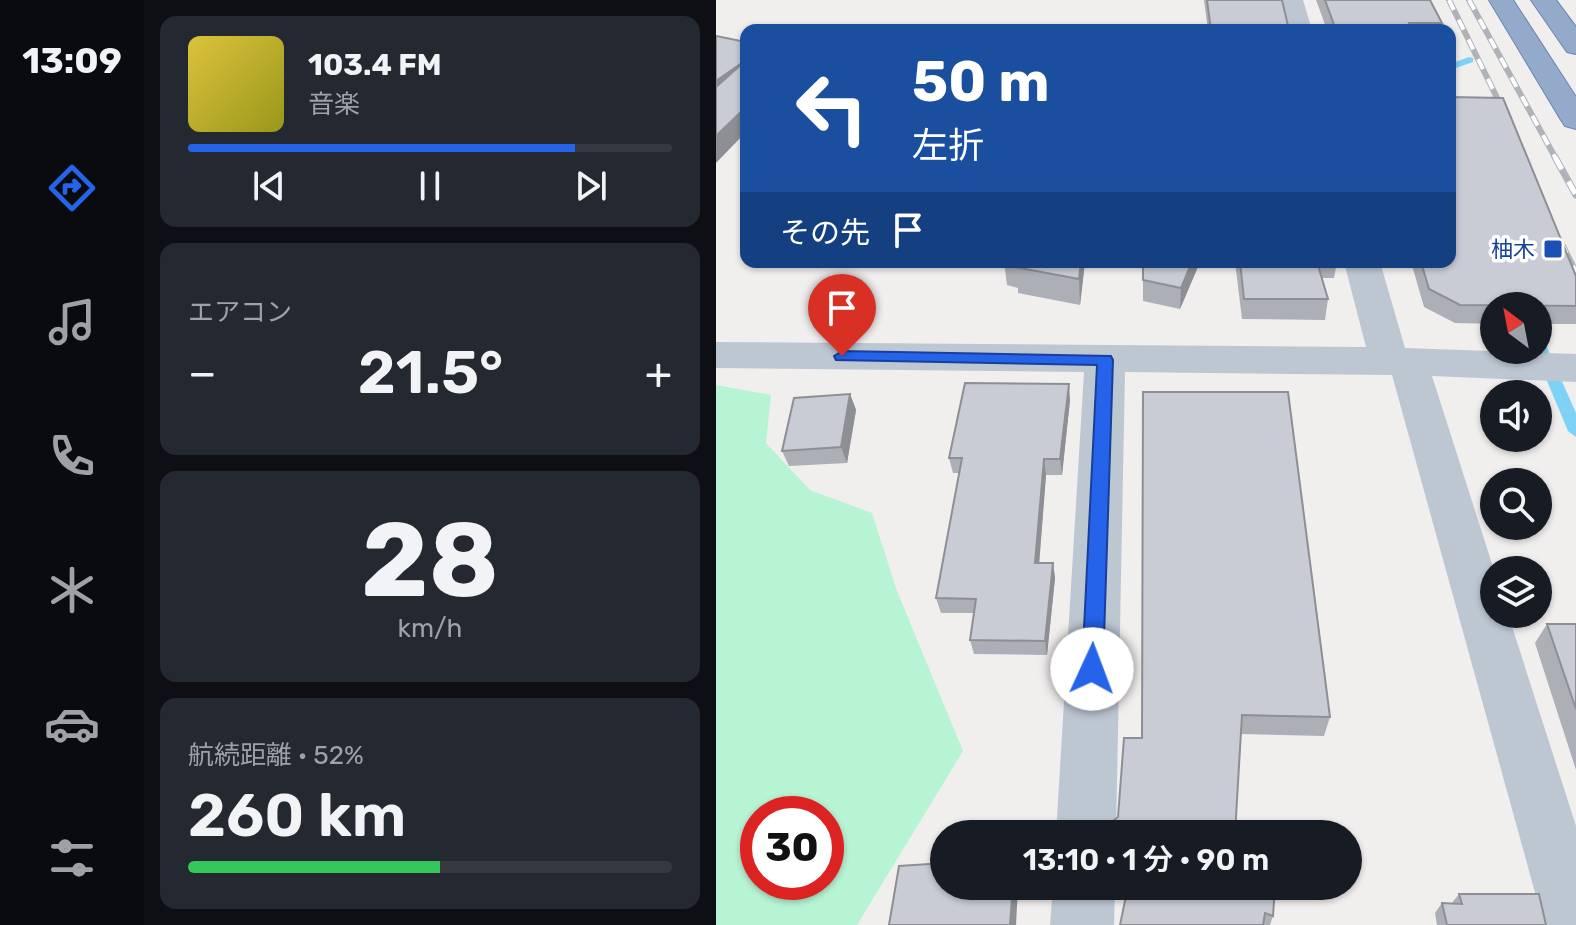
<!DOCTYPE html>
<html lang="ja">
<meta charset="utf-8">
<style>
body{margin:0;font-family:Rubik,"Noto Sans JP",sans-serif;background:#242831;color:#f1f3f6;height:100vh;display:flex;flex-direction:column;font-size:30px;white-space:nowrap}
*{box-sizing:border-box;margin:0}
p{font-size:26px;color:#9ea1a6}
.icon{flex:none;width:44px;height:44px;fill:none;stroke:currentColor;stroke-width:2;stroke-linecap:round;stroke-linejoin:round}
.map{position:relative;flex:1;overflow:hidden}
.side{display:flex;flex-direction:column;gap:16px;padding:16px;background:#0d0f14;width:572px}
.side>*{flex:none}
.guide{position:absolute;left:24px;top:24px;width:716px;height:244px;border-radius:16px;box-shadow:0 2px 6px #0004;background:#1a4fa0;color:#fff;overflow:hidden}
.needle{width:52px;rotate:328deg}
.tools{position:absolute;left:764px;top:292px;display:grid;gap:16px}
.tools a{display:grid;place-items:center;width:72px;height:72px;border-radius:50%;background:#171b24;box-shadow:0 2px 6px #0004;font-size:40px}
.speed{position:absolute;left:24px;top:796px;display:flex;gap:16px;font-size:40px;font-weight:700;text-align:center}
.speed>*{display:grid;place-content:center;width:104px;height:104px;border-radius:50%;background:#171b24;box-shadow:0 2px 6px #0004;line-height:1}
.speed .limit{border:12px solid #d22;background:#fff;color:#111}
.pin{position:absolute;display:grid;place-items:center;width:68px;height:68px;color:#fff;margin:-82px -34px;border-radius:50% 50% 50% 0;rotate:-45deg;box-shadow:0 0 8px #0007}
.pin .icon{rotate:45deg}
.me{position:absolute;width:88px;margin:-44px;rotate:2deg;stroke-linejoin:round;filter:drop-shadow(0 0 6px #0008)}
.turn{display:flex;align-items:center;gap:28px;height:168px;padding:0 40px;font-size:36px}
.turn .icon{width:104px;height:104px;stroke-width:2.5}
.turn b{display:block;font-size:56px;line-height:68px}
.then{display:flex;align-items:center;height:76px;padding:0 40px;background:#0003;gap:16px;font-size:30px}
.big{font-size:60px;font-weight:600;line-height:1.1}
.side .widget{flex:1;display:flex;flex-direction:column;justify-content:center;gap:12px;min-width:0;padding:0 28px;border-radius:16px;background:#242831}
.side .dial{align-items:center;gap:0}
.dial b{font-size:104px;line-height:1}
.song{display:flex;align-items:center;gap:24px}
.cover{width:96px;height:96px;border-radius:12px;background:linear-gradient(135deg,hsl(50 70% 55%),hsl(60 70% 35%))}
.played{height:8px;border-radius:4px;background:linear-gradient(90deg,#2563eb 80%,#363941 80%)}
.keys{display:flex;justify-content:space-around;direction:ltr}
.heat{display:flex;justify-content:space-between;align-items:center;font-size:44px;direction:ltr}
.charge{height:12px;border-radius:6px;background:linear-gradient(90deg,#34c759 52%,#363941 0)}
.trip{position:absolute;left:214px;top:820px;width:432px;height:80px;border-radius:40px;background:#171b24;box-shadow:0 2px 6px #0004;font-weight:600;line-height:80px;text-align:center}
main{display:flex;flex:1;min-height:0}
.menu{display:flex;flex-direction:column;width:144px;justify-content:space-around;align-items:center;background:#090b0e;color:#9ea1a6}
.menu .icon{width:56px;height:56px}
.menu .active{color:#2563eb}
.menu b{font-size:36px;color:#f1f3f6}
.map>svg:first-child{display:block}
.green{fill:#b6f4d4;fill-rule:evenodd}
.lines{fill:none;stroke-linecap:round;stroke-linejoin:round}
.stream{fill:#7ed2f6;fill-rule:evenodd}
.trunk-casing{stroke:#6b85af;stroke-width:2}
.minor{fill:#bdc7d2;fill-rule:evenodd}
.trunk{fill:#94aaca;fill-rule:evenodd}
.rail-far1-casing{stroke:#afb2b9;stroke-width:6}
.rail-casing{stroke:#afb2b9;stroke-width:7}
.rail-far1{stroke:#fff;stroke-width:4;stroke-dasharray:11;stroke-linecap:butt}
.rail{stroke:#fff;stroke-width:5;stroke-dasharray:14;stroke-linecap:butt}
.wall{fill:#adafb6}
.shaded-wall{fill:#8d8f94}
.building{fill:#c9ccd4;stroke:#8d8f94;stroke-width:2}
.route{fill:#2563eb;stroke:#184099;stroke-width:2}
.transit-dot{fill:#1a4fb4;stroke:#fff;stroke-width:3}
.labels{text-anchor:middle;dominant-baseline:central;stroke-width:7;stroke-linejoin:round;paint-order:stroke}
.far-transit-label{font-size:22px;fill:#164399;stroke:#fff;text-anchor:end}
</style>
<main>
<nav class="menu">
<b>13:09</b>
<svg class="icon active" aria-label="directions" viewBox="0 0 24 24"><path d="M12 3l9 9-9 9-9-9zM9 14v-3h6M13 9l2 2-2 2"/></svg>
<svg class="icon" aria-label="music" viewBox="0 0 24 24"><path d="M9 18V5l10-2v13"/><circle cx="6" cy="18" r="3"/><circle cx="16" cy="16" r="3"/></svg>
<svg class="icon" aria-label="phone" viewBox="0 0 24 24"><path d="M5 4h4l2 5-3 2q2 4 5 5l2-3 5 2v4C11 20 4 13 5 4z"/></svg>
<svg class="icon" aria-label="climate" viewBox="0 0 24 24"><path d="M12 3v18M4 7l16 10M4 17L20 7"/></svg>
<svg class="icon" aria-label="car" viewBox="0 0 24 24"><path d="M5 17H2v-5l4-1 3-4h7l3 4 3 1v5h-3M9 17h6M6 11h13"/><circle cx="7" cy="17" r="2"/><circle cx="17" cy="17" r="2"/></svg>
<svg class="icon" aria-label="filters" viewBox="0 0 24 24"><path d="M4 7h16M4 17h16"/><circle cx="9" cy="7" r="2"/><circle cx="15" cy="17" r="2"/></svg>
</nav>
<section class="side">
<div class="widget">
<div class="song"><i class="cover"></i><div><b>103.4 FM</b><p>音楽</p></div></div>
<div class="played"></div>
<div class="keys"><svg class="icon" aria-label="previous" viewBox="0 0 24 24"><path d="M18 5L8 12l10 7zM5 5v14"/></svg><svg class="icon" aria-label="pause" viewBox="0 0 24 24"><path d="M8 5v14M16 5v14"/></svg><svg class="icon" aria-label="next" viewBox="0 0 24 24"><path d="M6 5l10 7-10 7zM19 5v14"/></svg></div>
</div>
<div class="widget"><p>エアコン</p>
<div class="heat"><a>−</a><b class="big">21.5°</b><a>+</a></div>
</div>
<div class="widget dial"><b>28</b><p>km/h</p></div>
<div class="widget"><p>航続距離 · 52%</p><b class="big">260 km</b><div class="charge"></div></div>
</section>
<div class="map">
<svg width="860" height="925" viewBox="0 0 860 925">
<rect width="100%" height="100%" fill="#f1eeee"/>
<path class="green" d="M0,385l55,10 -5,48 44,47 62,23 25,78 66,160 -106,174h-141zM42,814h68v68h-68z"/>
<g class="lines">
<g class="stream">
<polygon points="753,57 757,58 757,62 734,70 734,64"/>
<polygon points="822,338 829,343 860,413 860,437 852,431 818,350 822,350"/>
</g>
<g class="trunk-casing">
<g id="trunk">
<polygon points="773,0 797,0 860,97 860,129 849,126 845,120"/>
<polygon points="815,0 840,0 860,27 860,54 851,52"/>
</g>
</g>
<g class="minor">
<polygon points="563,0 587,0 596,30 570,30"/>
<polygon points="628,262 664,262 689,348 860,354 860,382 716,376 778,570 778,614 792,614 860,826 860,925 828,925 676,375 409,372 400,834 340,834 368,372 0,368 0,342 650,347"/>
<polygon points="337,886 399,886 398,925 334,925"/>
</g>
<use href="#trunk" class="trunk"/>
<g class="rail-far1-casing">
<g id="rail-far1">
<polyline points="733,0 790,116"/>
<polyline points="753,0 840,159"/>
</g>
</g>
<g class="rail-casing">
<g id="rail">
<polyline points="839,157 860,195"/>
<polyline points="844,241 860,273"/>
</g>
</g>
<use href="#rail-far1" class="rail-far1"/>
<use href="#rail" class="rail"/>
</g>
<g class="wall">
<polygon points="488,0 566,0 573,30 492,30"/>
<polygon points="600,0 714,0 726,23 725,30 611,30"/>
<polygon points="288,262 369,262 364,305 302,293 302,288 291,285"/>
<polygon points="427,262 484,262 464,309 427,301"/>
<polygon points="519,262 621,262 618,278 606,278 612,299 609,320 526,319"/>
<polygon points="695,262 734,262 860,276 860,324 822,324 822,306 778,306 778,324 739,323 708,307"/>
<polygon points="427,392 614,717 608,736 525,734 426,738"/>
<polygon points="134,394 140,410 131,463 73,466 66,451"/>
<polygon points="354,400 346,475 330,475 323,563 337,563 339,578 331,655 258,654 254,640 258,613 225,613 220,598 243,473 237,473 233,458"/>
<polygon points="831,624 860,624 860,770 819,643"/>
<polygon points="412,886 557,916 554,925 404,925"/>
<polygon points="743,894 830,925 721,925 719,913 726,903 735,904"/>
</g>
<g class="shaded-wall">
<polygon points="30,60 30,82 0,104 0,81"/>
<polygon points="30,107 30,132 0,163 0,136"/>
<polygon points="365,262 369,262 364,305 363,279"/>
<polygon points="476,262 484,262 464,309 465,288"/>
<polygon points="353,384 354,400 346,475 344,459"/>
<polygon points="134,394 140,410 131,463 125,447"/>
<polygon points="328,459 330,475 322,578 319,563"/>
<polygon points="337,563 339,578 331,655 329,641"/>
<polygon points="297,886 302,886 300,925 294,925"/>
</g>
<g class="building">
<polygon points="491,0 566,0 573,30 495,30"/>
<polygon points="609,0 714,0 726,23 693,23 696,30 620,30"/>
<polygon points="0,36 30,42 30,60 0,81"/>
<polygon points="27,63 30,66 30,107 0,136 0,87"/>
<polygon points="734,97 787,98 860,276 860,306 744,305 713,289 705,262 734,262"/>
<polygon points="297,262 365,262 363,279 299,267 301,263"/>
<polygon points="427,262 476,262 465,288 427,280"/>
<polygon points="524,262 601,262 612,299 528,299"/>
<polygon points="249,383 353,384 344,459 328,459 319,563 337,563 329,641 254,640 260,599 220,598 246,458 233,458"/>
<polygon points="427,392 572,392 614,717 526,715 519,834 396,834 398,820 402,817 408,738 426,738"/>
<polygon points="134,394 125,447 66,451 78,398"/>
<polygon points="831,624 860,624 860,709"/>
<polygon points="228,863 228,886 297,886 294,925 173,925 183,866"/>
<polygon points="412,886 559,886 557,916 549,913 547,925 404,925"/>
<polygon points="743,894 823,894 830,925 731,925 726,903 746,904"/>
</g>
<polygon class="route" points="126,351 395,356 397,360 387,669 384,676 376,679 369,676 366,669 381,365 120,360 118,356"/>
<rect class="transit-dot" x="827" y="239" width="20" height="20" rx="4"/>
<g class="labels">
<g class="far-transit-label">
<text x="819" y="249">柚木</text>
</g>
</g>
</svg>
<div class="tools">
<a><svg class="needle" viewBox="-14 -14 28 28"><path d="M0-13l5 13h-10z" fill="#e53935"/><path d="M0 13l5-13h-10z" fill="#9ea1a6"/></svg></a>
<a><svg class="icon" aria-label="sound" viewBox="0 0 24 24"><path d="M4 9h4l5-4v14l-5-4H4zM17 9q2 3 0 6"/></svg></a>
<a><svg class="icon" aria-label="search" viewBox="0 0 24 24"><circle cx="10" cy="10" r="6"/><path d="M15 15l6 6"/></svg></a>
<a><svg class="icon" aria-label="layers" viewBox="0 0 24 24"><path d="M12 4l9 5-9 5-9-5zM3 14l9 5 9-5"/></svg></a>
</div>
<div class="speed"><div class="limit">30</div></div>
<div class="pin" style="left:126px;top:356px;background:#d93025"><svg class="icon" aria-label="arrive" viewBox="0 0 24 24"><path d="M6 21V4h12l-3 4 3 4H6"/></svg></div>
<svg class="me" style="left:376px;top:669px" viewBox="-20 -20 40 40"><circle r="19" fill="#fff"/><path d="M0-13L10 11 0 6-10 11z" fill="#2563eb"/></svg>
<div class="trip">13:10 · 1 分 · 90 m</div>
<div class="guide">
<div class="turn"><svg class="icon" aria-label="left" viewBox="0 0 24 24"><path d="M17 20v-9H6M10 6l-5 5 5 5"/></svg><div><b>50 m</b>左折</div></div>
<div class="then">その先<svg class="icon" aria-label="arrive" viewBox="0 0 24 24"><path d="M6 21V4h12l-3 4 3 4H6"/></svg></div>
</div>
</div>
</main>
